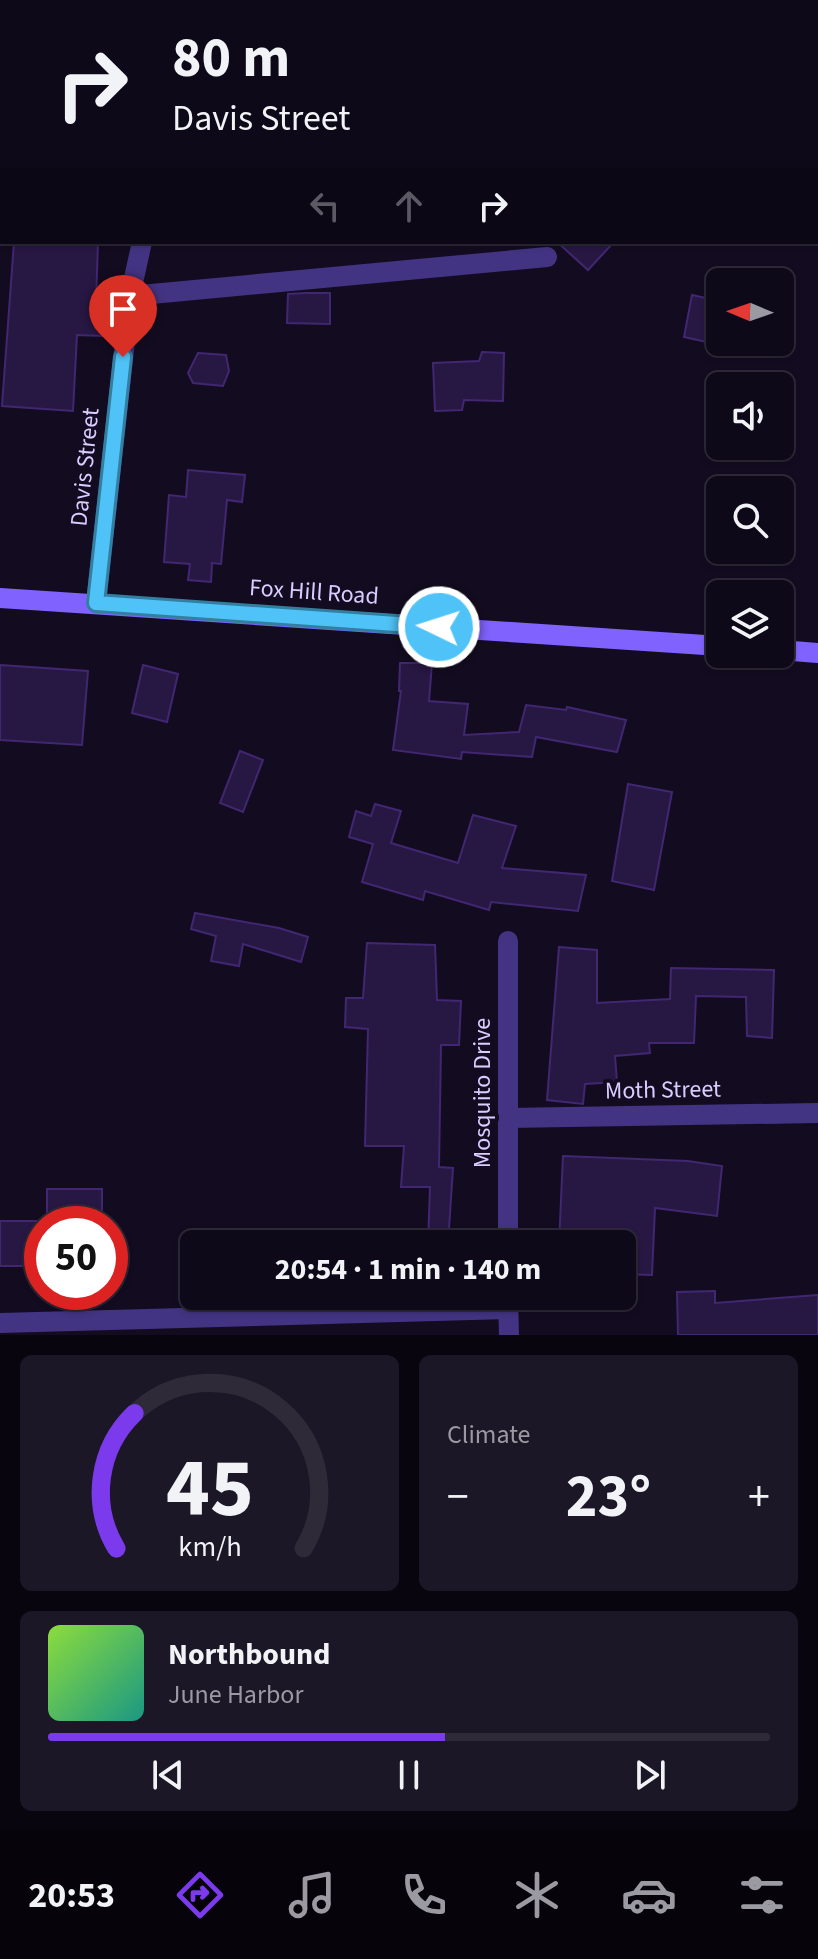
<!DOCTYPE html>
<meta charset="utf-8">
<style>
body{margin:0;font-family:"Source Sans 3",sans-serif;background:#1c1726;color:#f1f3f6;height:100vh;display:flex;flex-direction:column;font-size:30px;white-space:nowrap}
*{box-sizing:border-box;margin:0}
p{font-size:26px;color:#9b9aa2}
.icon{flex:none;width:44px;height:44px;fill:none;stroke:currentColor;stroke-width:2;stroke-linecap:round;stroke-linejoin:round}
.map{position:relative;height:1335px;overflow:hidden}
.sheet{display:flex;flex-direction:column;gap:20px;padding:20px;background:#08050e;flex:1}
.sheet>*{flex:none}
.banner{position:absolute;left:0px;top:0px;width:818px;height:244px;box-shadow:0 2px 6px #0004,0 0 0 2px #2e2a38;background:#0e0919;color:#f1f3f6;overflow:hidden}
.needle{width:52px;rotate:272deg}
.buttons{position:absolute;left:706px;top:268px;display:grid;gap:16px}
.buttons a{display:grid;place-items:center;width:88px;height:88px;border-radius:12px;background:#0e0919;box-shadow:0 2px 6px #0004,0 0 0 2px #2e2a38;font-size:40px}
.speed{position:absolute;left:24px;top:1206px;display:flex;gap:16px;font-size:40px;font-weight:700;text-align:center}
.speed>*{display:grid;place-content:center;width:104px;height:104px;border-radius:50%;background:#0e0919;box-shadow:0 2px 6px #0004,0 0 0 2px #2e2a38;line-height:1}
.speed .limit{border:12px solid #d22;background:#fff;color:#111}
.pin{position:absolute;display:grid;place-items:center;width:68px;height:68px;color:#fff;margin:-82px -34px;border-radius:50% 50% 50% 0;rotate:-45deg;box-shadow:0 0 8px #0007}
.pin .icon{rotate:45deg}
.me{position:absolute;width:88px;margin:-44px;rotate:274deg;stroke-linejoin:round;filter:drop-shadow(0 0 6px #0008)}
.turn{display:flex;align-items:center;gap:28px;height:168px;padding:0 40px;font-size:36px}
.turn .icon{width:104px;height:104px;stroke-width:2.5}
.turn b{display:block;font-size:56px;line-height:68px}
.lanes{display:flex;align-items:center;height:76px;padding:0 40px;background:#0003;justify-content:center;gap:40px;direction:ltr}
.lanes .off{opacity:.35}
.big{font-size:60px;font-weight:700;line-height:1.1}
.sheet .card{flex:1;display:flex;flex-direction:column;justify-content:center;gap:12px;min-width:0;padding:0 28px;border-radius:12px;background:#1c1726}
.sheet .dial{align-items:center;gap:0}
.dial svg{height:208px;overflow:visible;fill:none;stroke:#2e2a38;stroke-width:7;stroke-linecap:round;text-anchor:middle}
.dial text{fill:#f1f3f6;stroke:none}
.song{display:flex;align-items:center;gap:24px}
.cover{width:96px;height:96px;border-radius:12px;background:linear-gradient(135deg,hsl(90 70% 55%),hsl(170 70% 35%))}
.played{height:8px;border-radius:4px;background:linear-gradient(90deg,#7c3aed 55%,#2e2a38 55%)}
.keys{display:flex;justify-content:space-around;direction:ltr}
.heat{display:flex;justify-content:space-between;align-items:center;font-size:44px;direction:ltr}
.sheet .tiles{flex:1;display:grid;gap:20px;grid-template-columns:1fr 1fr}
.card:last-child{grid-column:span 2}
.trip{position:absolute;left:180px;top:1230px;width:456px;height:80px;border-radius:12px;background:#0e0919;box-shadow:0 2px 6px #0004,0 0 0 2px #2e2a38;font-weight:700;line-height:80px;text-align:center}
.tabs{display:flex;height:128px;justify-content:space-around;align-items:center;background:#06040a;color:#9b9aa2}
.tabs .icon{width:56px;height:56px}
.tabs .current{color:#7c3aed}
.tabs b{font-size:36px;color:#f1f3f6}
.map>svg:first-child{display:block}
.building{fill:#271743;stroke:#412771;stroke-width:2}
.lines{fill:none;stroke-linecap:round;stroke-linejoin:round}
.minor{stroke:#433483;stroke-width:20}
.secondary{stroke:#8063ff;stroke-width:20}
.route-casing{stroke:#337fa1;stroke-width:20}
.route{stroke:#4fc3f7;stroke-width:14}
.labels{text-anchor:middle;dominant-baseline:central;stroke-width:8;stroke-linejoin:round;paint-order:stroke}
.street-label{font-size:24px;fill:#daccff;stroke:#130c21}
</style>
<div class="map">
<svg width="818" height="1335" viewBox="0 0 818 1335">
<rect width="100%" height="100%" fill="#130c21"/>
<g class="building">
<polygon points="14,242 98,242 96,301 104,301 103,336 77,335 73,411 2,406"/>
<polygon points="557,242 614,242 588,270"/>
<polygon points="306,293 330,293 330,324 287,323 288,294"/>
<polygon points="692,295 720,301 720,345 684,337"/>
<polygon points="482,352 504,353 503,401 464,400 462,410 435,411 433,363 479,361"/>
<polygon points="198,353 226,355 229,371 223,386 193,383 188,373"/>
<polygon points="188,470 245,475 242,502 227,500 221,564 212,563 211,582 188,580 190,564 164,562 169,495 186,497"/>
<polygon points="400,663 432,663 429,701 468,704 464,735 519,732 526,705 566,710 567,707 626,720 617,752 536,737 532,757 462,752 461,759 393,750 401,691 399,691"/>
<polygon points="0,665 88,671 82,745 0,740"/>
<polygon points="143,665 178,674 167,722 132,713"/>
<polygon points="240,751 263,760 243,812 220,803"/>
<polygon points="628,784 672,792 654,890 612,881"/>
<polygon points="375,804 401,811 391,843 458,863 473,815 516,826 502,868 586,875 578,911 491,902 489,910 425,891 423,900 362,882 373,844 349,837 356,811 371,816"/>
<polygon points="195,913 279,928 308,937 301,962 243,944 239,966 211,961 216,936 191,929"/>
<polygon points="367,943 435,945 437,1000 461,1001 459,1045 441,1045 439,1167 453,1168 448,1244 428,1244 430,1187 401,1187 404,1146 365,1146 368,1029 345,1027 346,998 363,998"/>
<polygon points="559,947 597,950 597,1003 670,999 671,968 774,970 772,1038 747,1036 746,997 696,996 694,1043 649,1043 650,1053 615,1056 617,1082 585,1084 583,1104 547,1100"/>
<polygon points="563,1156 688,1161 722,1166 717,1216 655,1208 652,1275 622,1274 622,1244 559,1244"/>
<rect x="47" y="1189" width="55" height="35"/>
<rect x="0" y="1221" width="42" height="45"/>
<polygon points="715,1291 715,1303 818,1295 818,1335 678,1335 677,1292"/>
</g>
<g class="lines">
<g class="minor">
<polyline points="193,2 193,0"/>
<polyline points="130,296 547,257"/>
<polyline points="96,603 130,296 142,242"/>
<polyline points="508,941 508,1244"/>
<polyline points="508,1118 818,1113"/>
<polyline points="508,1296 509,1335"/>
<polyline points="0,1323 508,1309"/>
</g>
<g class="secondary">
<polyline points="0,598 720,646"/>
<polyline points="780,650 818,653"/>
</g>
</g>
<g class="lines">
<g class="route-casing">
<polyline id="route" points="123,357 96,603 439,627"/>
</g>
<use href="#route" class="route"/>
</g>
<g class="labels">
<g class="street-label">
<text transform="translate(85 467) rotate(-84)">Davis Street</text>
<text transform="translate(314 592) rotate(4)">Fox Hill Road</text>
<text transform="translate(663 1090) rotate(-1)">Moth Street</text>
<text transform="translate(482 1093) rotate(-90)">Mosquito Drive</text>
</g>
</g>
</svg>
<div class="buttons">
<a><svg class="needle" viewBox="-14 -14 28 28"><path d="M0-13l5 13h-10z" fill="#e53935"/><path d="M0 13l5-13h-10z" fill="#9b9aa2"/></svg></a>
<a><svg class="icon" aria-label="sound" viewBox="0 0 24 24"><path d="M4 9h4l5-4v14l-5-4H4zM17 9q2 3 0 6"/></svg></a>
<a><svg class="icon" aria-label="search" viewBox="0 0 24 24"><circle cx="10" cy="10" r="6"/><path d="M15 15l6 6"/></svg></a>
<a><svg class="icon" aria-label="layers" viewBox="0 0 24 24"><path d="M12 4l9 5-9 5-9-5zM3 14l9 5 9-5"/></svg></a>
</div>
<div class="speed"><div class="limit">50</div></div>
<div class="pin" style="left:123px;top:357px;background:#d93025"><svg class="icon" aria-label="arrive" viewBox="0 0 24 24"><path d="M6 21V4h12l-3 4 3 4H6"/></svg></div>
<svg class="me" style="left:439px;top:627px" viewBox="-20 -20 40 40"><circle r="17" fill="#4fc3f7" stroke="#fff" stroke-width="3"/><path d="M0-11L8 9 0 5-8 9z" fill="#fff"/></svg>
<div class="trip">20:54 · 1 min · 140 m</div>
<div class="banner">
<div class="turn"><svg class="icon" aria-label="right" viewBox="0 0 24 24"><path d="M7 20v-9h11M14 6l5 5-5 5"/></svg><div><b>80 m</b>Davis Street</div></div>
<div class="lanes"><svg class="icon off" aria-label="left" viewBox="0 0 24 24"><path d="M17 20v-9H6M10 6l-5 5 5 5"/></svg><svg class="icon off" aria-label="ahead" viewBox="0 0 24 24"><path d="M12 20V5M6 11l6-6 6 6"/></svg><svg class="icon" aria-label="right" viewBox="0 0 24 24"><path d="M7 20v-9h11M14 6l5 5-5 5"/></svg></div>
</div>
</div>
<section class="sheet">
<div class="tiles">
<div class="card dial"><svg viewBox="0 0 100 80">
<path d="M14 69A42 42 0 1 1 86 69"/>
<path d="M14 69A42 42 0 0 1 21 17" stroke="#7c3aed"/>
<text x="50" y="56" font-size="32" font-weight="700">45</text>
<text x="50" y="72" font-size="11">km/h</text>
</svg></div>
<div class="card"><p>Climate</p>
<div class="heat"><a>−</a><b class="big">23°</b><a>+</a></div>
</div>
<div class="card">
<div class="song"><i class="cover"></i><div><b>Northbound</b><p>June Harbor</p></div></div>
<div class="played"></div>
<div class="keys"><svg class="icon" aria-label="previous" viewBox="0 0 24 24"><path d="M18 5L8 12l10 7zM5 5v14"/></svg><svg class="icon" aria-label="pause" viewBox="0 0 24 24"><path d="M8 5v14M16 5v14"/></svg><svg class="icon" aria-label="next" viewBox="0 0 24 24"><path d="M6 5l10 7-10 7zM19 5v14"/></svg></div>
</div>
</div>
</section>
<nav class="tabs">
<b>20:53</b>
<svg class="icon current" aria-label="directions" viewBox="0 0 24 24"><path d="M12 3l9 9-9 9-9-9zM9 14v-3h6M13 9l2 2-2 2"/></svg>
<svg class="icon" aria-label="music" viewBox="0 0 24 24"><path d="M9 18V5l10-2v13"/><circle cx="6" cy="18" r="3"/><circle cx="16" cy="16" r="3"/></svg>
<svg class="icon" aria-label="phone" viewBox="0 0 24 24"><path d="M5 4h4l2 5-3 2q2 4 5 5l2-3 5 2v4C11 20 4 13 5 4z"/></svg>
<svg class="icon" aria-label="climate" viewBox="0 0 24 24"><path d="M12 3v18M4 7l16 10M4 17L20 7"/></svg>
<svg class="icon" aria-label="car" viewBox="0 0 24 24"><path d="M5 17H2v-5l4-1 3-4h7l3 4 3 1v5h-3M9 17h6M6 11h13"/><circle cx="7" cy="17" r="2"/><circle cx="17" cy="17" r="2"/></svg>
<svg class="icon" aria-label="filters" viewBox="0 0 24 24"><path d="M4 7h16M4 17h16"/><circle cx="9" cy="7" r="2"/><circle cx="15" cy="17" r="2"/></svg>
</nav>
